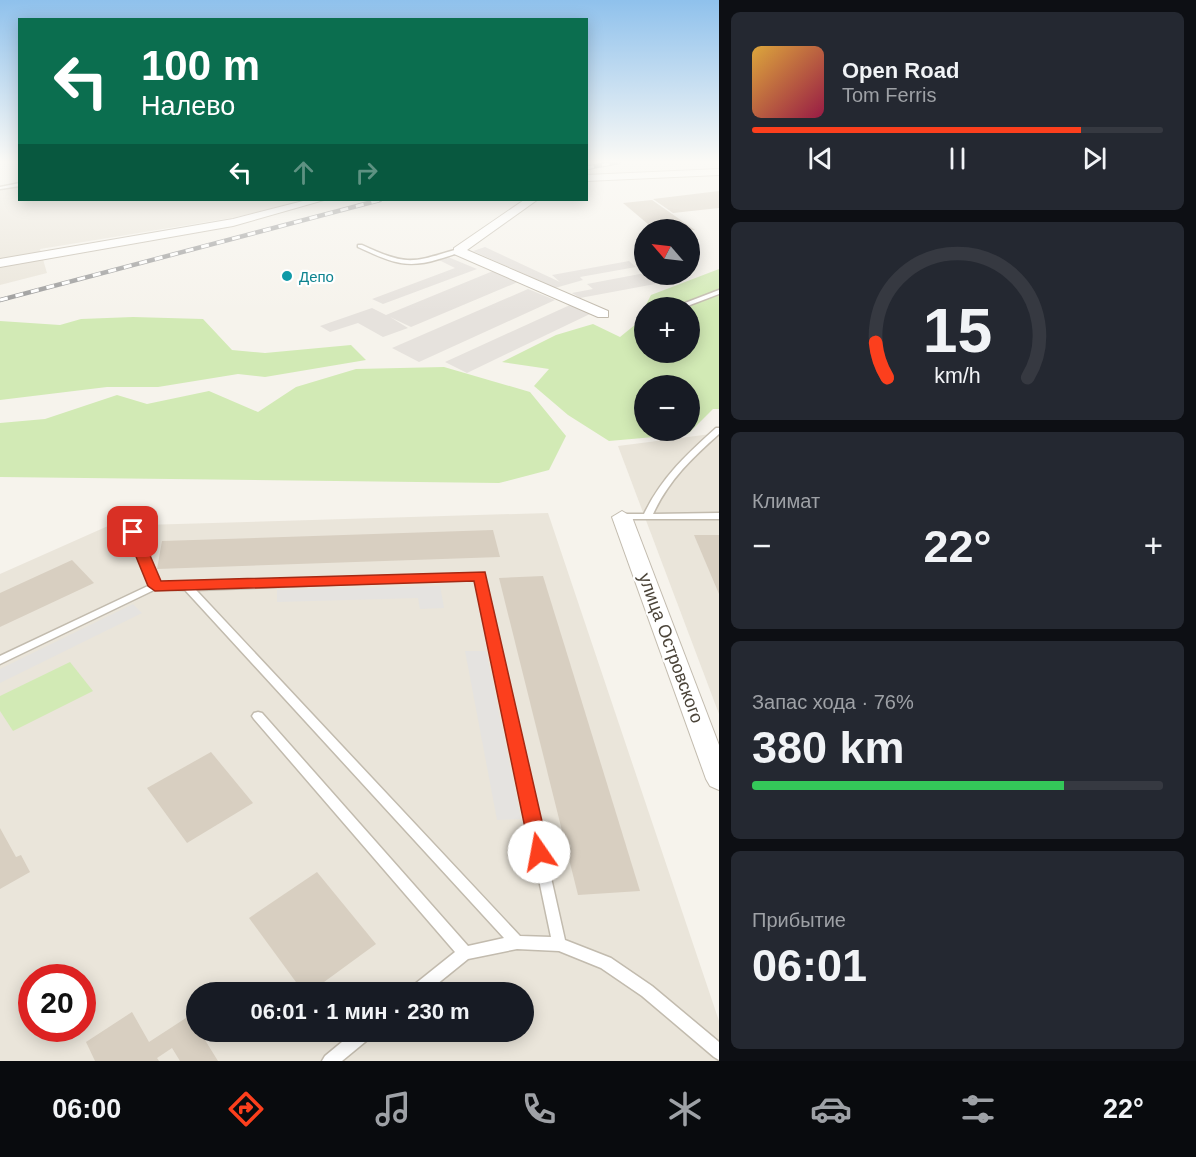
<!DOCTYPE html>
<html lang="ru">
<meta charset="utf-8">
<style>
body{margin:0;font-family:Helvetica,sans-serif;background:#242831;color:#f1f3f6;height:100vh;display:flex;flex-direction:column;font-size:22px;white-space:nowrap}
*{box-sizing:border-box;margin:0}
p{font-size:20px;color:#9ea1a6}
.icon{flex:none;width:33px;height:33px;fill:none;stroke:currentColor;stroke-width:2;stroke-linecap:round;stroke-linejoin:round}
.map{position:relative;flex:1;overflow:hidden}
.side{display:flex;flex-direction:column;gap:12px;padding:12px;background:#0d0f14;width:477px}
.side>*{flex:none}
.guide{position:absolute;left:18px;top:18px;width:570px;height:183px;border-radius:0px;box-shadow:0 3px 15px #0003;background:#0b6e4f;color:#fff;overflow:hidden}
.needle{width:39px;rotate:298deg}
.controls{position:absolute;left:634px;top:219px;display:grid;gap:12px}
.controls a{display:grid;place-items:center;width:66px;height:66px;border-radius:50%;background:#171b24;box-shadow:0 3px 15px #0003;font-size:30px}
.speed{position:absolute;left:18px;top:964px;display:flex;gap:12px;font-size:30px;font-weight:700;text-align:center}
.speed>*{display:grid;place-content:center;width:78px;height:78px;border-radius:50%;background:#171b24;box-shadow:0 3px 15px #0003;line-height:1}
.speed .limit{border:9px solid #d22;background:#fff;color:#111}
.pin{position:absolute;display:grid;place-items:center;width:51px;height:51px;color:#fff;margin:-26px;border-radius:12px;box-shadow:0 3px 9px #0006}
.me{position:absolute;width:66px;margin:-33px;rotate:348deg;stroke-linejoin:round;filter:drop-shadow(0 0 4px #0008)}
.turn{display:flex;align-items:center;gap:21px;height:126px;padding:0 24px;font-size:27px}
.turn .icon{width:78px;height:78px;stroke-width:2.5}
.turn b{display:block;font-size:42px;line-height:51px}
.lanes{display:flex;align-items:center;height:57px;padding:0 24px;background:#0003;justify-content:center;gap:30px;direction:ltr}
.lanes .off{opacity:.35}
.big{font-size:45px;font-weight:800;line-height:1.1}
.side .widget{flex:1;display:flex;flex-direction:column;justify-content:center;gap:9px;min-width:0;padding:0 21px;border-radius:9px;background:#242831}
.side .dial{align-items:center;gap:0}
.dial svg{height:156px;overflow:visible;fill:none;stroke:#363941;stroke-width:7;stroke-linecap:round;text-anchor:middle}
.dial text{fill:#f1f3f6;stroke:none}
.song{display:flex;align-items:center;gap:18px}
.cover{width:72px;height:72px;border-radius:9px;background:linear-gradient(135deg,hsl(40 70% 55%),hsl(340 70% 35%))}
.played{height:6px;border-radius:3px;background:linear-gradient(90deg,#fc3f1d 80%,#363941 80%)}
.keys{display:flex;justify-content:space-around;direction:ltr}
.heat{display:flex;justify-content:space-between;align-items:center;font-size:33px;direction:ltr}
.charge{height:9px;border-radius:4px;background:linear-gradient(90deg,#34c759 76%,#363941 0)}
.trip{position:absolute;left:186px;top:982px;width:348px;height:60px;border-radius:30px;background:#171b24;box-shadow:0 3px 15px #0003;font-weight:800;line-height:60px;text-align:center}
.tabs{display:flex;height:96px;justify-content:space-around;align-items:center;background:#090b0e;color:#9ea1a6}
.tabs .icon{width:42px;height:42px}
.tabs .on{color:#fc3f1d}
.tabs b{font-size:27px;color:#f1f3f6}
main{display:flex;flex:1;min-height:0}
.map>svg:first-child{display:block}
.residential{fill:#eae5da;fill-rule:evenodd}
.industrial{fill:#e6e2dd}
.green{fill:#d2eab5;fill-rule:evenodd}
.parking{fill:#e5e3e0}
.building{fill:#d8cfc1}
.lines{fill:none;stroke-linecap:round;stroke-linejoin:round}
.service-casing{stroke:#c2bbae;stroke-width:3}
.minor-casing{stroke:#c2bbae;stroke-width:2}
.service{fill:#fff;fill-rule:evenodd}
.minor{fill:#fff;fill-rule:evenodd}
.rail-casing{stroke:#9a9a9a;stroke-width:4.5}
.rail{stroke:#fff;stroke-width:3;stroke-dasharray:8;stroke-linecap:butt}
.route{fill:#fc3f1d;stroke:#a42913;stroke-width:1.5}
.culture-dot{fill:#0f9aa8;stroke:#fff;stroke-width:2}
.labels{text-anchor:middle;dominant-baseline:central;stroke-width:4.5;stroke-linejoin:round;paint-order:stroke}
.far-culture-label{font-size:15px;fill:#0d838f;stroke:#fff;text-anchor:start}
.street-label{font-size:18px;fill:#4b4439;stroke:#fff}
</style>
<main>
<div class="map">
<svg width="719" height="1061" viewBox="0 0 719 1061">
<rect width="100%" height="100%" fill="#f6f3ec"/>
<g class="residential">
<polygon points="19,184 20,200 308,200 231,218 40,249 47,273 0,285 0,188"/>
<polygon points="719,433 719,714 618,446"/>
<path d="M548,513l171,508v40h-719v-487l108,-48zM32,978h50v51h-50zM196,993h328v39h-328z"/>
</g>
<g class="industrial">
<polygon points="485,247 560,282 552,275 629,261 636,267 580,277 583,280 555,288 473,251"/>
<polygon points="448,257 477,269 383,304 372,299 455,268 439,260"/>
<polygon points="493,271 518,282 411,327 390,317 408,328 383,337 358,323 330,332 320,326 372,308 386,315"/>
<polygon points="645,273 654,275 666,282 580,298 572,293 593,289 587,284"/>
<polygon points="528,289 555,300 419,362 392,348"/>
<polygon points="570,305 592,313 467,373 445,362"/>
</g>
<g class="green">
<path d="M719,269v140h-6l-25,25 -79,7 -41,-26 -34,-29 15,-17 -47,-7 54,-27 37,-11 27,13 16,-13 15,-29zM645,308h45v44h-45zM645,386h45v44h-45z"/>
<polygon points="133,317 203,319 232,350 265,353 351,345 366,360 265,377 238,374 158,387 107,387 0,400 0,321 60,325 81,319"/>
<polygon points="444,367 530,392 566,436 549,470 499,483 0,477 0,423 45,419 117,395 147,404 209,391 258,412 296,387 356,369"/>
<polygon points="70,662 93,691 13,731 0,711 0,696"/>
</g>
<g class="parking">
<polygon points="440,586 444,608 420,609 418,598 277,602 277,590"/>
<polygon points="133,604 142,613 0,683 0,669"/>
<polygon points="465,651 486,651 521,819 497,820"/>
</g>
<g class="building">
<polygon points="719,191 719,208 673,213 653,199"/>
<polygon points="652,200 695,230 655,230 623,203"/>
<polygon points="493,530 500,557 157,569 162,541"/>
<polygon points="694,535 719,535 719,594"/>
<polygon points="72,560 94,583 0,627 0,593"/>
<polygon points="543,576 569,660 640,891 578,895 499,578"/>
<polygon points="211,752 253,803 187,843 147,788"/>
<polygon points="0,828 16,857 21,855 30,872 0,889"/>
<polygon points="317,872 376,944 309,993 304,993 249,918"/>
<polygon points="132,1012 149,1042 189,1016 196,1032 200,1032 218,1061 180,1061 172,1048 157,1058 159,1061 95,1061 86,1042"/>
</g>
<g class="lines">
<g class="service-casing">
<g id="service">
<polygon points="20,183 20,186 0,189 0,187"/>
<path d="M358,245h4c46,21 49,18 96,4l3,2c-7,4 -15,6 -22,8 -34,11 -50,2 -81,-12z"/>
<polygon points="719,290 719,294 682,308 672,308"/>
<path d="M716,428h3v6c-28,25 -50,46 -66,80l66,-1v6h-100l-1,-2 4,-3h22c18,-37 42,-59 72,-86z"/>
<path d="M133,529l5,3 21,51 29,1 295,-10 82,366 46,18 41,28 67,56v18l-5,-3 -72,-61 -41,-28 -42,-17 -42,-2 -49,10 -42,34h-18l2,-5 45,-36 -201,-233 -2,-3 2,-3 4,-1 4,1 206,233 36,-8 -319,-348 -29,-1 -156,75v-8l150,-71 -22,-53zM476,579l75,358 -31,-1 -324,-346z"/>
<polygon points="354,1032 373,1032 371,1037 342,1061 322,1061 325,1056"/>
</g>
</g>
<g class="minor-casing">
<g id="minor">
<polygon points="719,169 719,175 586,181 586,175"/>
<polygon points="307,200 324,200 233,226 0,267 0,259 233,219"/>
<polygon points="524,200 537,200 467,250 608,311 608,317 598,317 454,254 454,248"/>
<polygon points="622,511 632,517 719,745 719,790 710,786 706,779 612,517"/>
</g>
</g>
<use href="#service" class="service"/>
<use href="#minor" class="minor"/>
<g class="rail-casing">
<g id="rail">
<polyline points="586,168 619,162"/>
<polyline points="0,300 380,200"/>
</g>
</g>
<use href="#rail" class="rail"/>
</g>
<linearGradient id="sky" x2="0" y2="1"><stop stop-color="#8fc1ec"/><stop offset="0.52" stop-color="#fbfaf6"/><stop offset="1" stop-color="#fbfaf6" stop-opacity="0"/></linearGradient>
<rect width="719" height="311" fill="url(#sky)"/>
<polygon class="route" points="133,527 140,532 161,581 485,572 549,852 546,858 539,860 532,858 530,852 474,581 155,591 148,586 126,532"/>
<circle class="culture-dot" cx="287" cy="276" r="6"/>
<g class="labels">
<g class="far-culture-label">
<text x="299" y="276">Депо</text>
</g>
<g class="street-label">
<text transform="translate(671 648) rotate(70)">улица Островского</text>
</g>
</g>
</svg>
<div class="controls">
<a><svg class="needle" viewBox="-14 -14 28 28"><path d="M0-13l5 13h-10z" fill="#e53935"/><path d="M0 13l5-13h-10z" fill="#9ea1a6"/></svg></a>
<a>+</a>
<a>−</a>
</div>
<div class="speed"><div class="limit">20</div></div>
<div class="pin" style="left:133px;top:532px;background:#d93025"><svg class="icon" aria-label="arrive" viewBox="0 0 24 24"><path d="M6 21V4h12l-3 4 3 4H6"/></svg></div>
<svg class="me" style="left:539px;top:852px" viewBox="-20 -20 40 40"><circle r="19" fill="#fff"/><path d="M0-13L10 11 0 6-10 11z" fill="#fc3f1d"/></svg>
<div class="trip">06:01 · 1 мин · 230 m</div>
<div class="guide">
<div class="turn"><svg class="icon" aria-label="left" viewBox="0 0 24 24"><path d="M17 20v-9H6M10 6l-5 5 5 5"/></svg><div><b>100 m</b>Налево</div></div>
<div class="lanes"><svg class="icon" aria-label="left" viewBox="0 0 24 24"><path d="M17 20v-9H6M10 6l-5 5 5 5"/></svg><svg class="icon off" aria-label="ahead" viewBox="0 0 24 24"><path d="M12 20V5M6 11l6-6 6 6"/></svg><svg class="icon off" aria-label="right" viewBox="0 0 24 24"><path d="M7 20v-9h11M14 6l5 5-5 5"/></svg></div>
</div>
</div>
<section class="side">
<div class="widget">
<div class="song"><i class="cover"></i><div><b>Open Road</b><p>Tom Ferris</p></div></div>
<div class="played"></div>
<div class="keys"><svg class="icon" aria-label="previous" viewBox="0 0 24 24"><path d="M18 5L8 12l10 7zM5 5v14"/></svg><svg class="icon" aria-label="pause" viewBox="0 0 24 24"><path d="M8 5v14M16 5v14"/></svg><svg class="icon" aria-label="next" viewBox="0 0 24 24"><path d="M6 5l10 7-10 7zM19 5v14"/></svg></div>
</div>
<div class="widget dial"><svg viewBox="0 0 100 80">
<path d="M14 69A42 42 0 1 1 86 69"/>
<path d="M14 69A42 42 0 0 1 8 51" stroke="#fc3f1d"/>
<text x="50" y="56" font-size="32" font-weight="700">15</text>
<text x="50" y="72" font-size="11">km/h</text>
</svg></div>
<div class="widget"><p>Климат</p>
<div class="heat"><a>−</a><b class="big">22°</b><a>+</a></div>
</div>
<div class="widget"><p>Запас хода · 76%</p><b class="big">380 km</b><div class="charge"></div></div>
<div class="widget"><p>Прибытие</p><b class="big">06:01</b></div>
</section>
</main>
<nav class="tabs">
<b>06:00</b>
<svg class="icon on" aria-label="directions" viewBox="0 0 24 24"><path d="M12 3l9 9-9 9-9-9zM9 14v-3h6M13 9l2 2-2 2"/></svg>
<svg class="icon" aria-label="music" viewBox="0 0 24 24"><path d="M9 18V5l10-2v13"/><circle cx="6" cy="18" r="3"/><circle cx="16" cy="16" r="3"/></svg>
<svg class="icon" aria-label="phone" viewBox="0 0 24 24"><path d="M5 4h4l2 5-3 2q2 4 5 5l2-3 5 2v4C11 20 4 13 5 4z"/></svg>
<svg class="icon" aria-label="climate" viewBox="0 0 24 24"><path d="M12 3v18M4 7l16 10M4 17L20 7"/></svg>
<svg class="icon" aria-label="car" viewBox="0 0 24 24"><path d="M5 17H2v-5l4-1 3-4h7l3 4 3 1v5h-3M9 17h6M6 11h13"/><circle cx="7" cy="17" r="2"/><circle cx="17" cy="17" r="2"/></svg>
<svg class="icon" aria-label="filters" viewBox="0 0 24 24"><path d="M4 7h16M4 17h16"/><circle cx="9" cy="7" r="2"/><circle cx="15" cy="17" r="2"/></svg>
<b>22°</b>
</nav>
